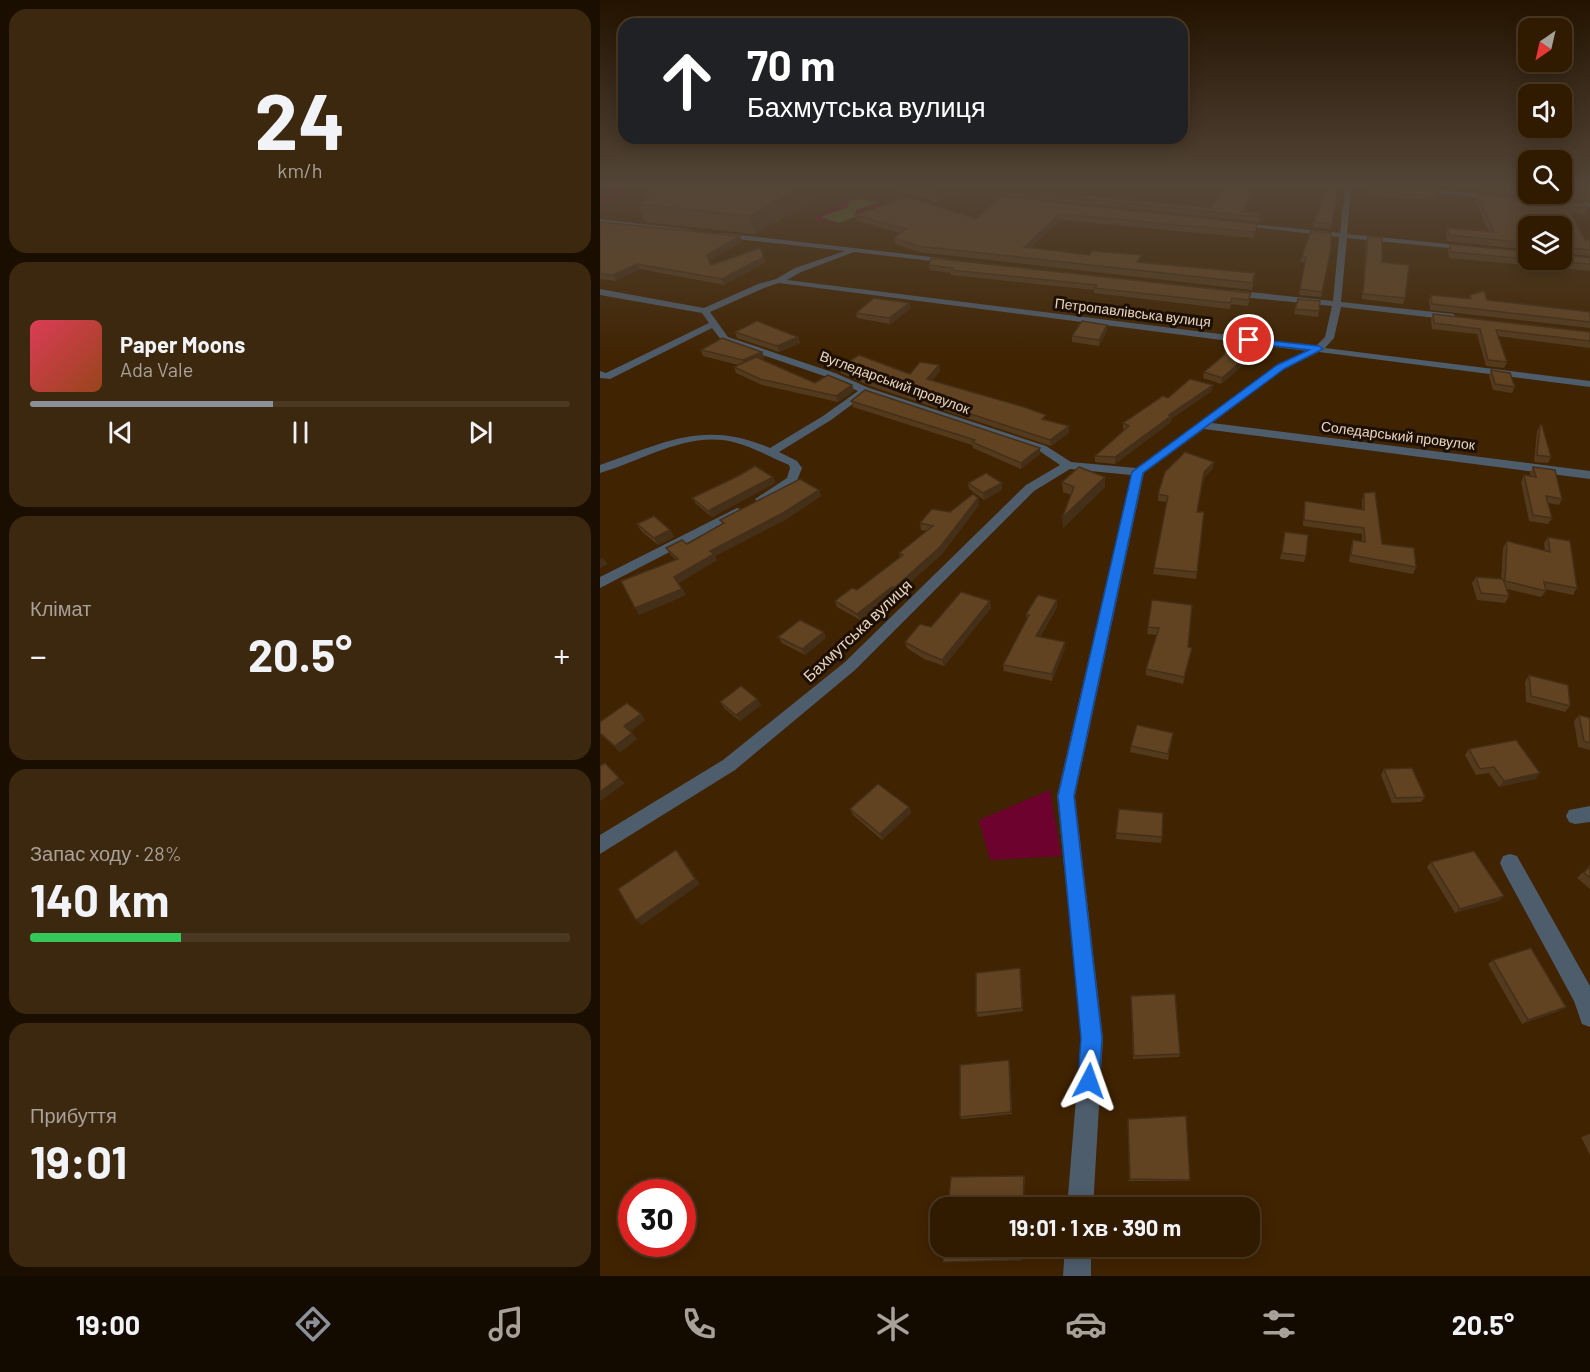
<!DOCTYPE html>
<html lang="uk">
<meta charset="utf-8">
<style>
body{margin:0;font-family:Barlow,sans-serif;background:#3c270f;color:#f1f3f6;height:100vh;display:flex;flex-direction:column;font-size:22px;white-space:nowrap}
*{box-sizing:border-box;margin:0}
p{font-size:20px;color:#a8a199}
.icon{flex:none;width:33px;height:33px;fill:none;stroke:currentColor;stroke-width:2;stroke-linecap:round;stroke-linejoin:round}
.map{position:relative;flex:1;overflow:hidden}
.sheet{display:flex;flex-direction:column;gap:9px;padding:9px;background:#1a0e00;width:600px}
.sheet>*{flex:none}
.top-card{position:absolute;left:18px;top:18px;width:570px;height:126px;border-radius:18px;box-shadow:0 3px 15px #0003,0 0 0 2px #4b3822;background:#202124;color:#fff;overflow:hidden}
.needle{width:39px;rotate:214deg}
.controls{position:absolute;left:918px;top:18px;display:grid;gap:12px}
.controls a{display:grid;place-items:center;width:54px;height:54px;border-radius:12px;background:#301a00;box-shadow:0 3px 15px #0003,0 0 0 2px #4b3822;font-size:30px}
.speed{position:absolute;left:18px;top:1179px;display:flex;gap:12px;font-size:30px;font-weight:700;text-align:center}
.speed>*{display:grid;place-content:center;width:78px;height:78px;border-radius:50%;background:#301a00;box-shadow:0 3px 15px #0003,0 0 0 2px #4b3822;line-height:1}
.speed .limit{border:9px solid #d22;background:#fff;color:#111}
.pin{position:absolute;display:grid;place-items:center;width:51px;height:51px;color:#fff;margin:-26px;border:3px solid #fff;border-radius:50%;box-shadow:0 2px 6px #0007}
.me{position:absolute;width:66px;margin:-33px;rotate:4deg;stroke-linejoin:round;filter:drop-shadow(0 0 4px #0008)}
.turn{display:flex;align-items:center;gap:21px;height:126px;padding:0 30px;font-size:27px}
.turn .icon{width:78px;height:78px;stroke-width:2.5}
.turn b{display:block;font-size:42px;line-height:51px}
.big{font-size:45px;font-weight:700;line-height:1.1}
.sheet .tile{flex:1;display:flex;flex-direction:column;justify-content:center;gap:9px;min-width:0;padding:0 21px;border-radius:18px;background:#3c270f}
.sheet .dial{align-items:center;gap:0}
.dial b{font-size:78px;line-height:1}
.song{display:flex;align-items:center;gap:18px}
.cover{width:72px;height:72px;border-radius:9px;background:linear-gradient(135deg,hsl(350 70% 55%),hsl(20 70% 35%))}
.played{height:6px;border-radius:3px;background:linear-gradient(90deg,#8c9099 45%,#4b3822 45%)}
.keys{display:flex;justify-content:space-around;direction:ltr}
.heat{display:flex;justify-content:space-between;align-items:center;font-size:33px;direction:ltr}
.charge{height:9px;border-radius:4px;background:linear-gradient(90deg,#34c759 28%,#4b3822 0)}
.trip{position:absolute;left:330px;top:1197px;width:330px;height:60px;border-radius:18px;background:#301a00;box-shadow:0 3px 15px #0003,0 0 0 2px #4b3822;font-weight:700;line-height:60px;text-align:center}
.tabs{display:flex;height:96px;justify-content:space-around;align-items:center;background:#130a00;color:#a8a199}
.tabs .icon{width:42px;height:42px}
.tabs .current{color:#8c9099}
.tabs b{font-size:27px;color:#f1f3f6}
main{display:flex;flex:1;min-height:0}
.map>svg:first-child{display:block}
.green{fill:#6c022d}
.water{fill:#526928}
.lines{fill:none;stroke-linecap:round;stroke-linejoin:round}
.minor{fill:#4e5d6c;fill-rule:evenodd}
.wall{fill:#533a1d}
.shaded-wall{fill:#442f18}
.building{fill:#614322;stroke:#442f18;stroke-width:1.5}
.route{fill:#1a73e8;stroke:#114b97;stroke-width:1.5}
.labels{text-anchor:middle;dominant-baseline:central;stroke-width:6;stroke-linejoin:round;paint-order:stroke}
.far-street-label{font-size:14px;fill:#e7d4c1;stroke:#1d1003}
.street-label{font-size:16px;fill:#e7d4c1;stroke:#1d1003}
</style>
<main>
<section class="sheet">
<div class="tile dial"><b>24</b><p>km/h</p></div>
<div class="tile">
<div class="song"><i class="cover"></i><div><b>Paper Moons</b><p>Ada Vale</p></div></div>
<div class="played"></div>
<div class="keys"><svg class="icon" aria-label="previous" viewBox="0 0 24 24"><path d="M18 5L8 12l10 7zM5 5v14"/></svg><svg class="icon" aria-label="pause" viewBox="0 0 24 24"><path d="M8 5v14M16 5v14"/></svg><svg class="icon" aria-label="next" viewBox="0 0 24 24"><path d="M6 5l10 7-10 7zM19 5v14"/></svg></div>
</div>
<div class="tile"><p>Клімат</p>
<div class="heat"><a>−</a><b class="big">20.5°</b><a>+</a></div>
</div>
<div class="tile"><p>Запас ходу · 28%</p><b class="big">140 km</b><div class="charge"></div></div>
<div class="tile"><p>Прибуття</p><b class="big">19:01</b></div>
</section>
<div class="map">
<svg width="990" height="1276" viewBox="0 0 990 1276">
<rect width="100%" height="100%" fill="#402300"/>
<g class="green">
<polygon points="0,184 19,184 26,196 0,206"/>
<polygon points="250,197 268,198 286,203 255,217 256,210 278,202 256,199 248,207 225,216 224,220 234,220 239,223 215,221 213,218"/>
<polygon points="450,790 461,856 390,860 379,820"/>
</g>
<polygon class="water" points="256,199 279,202 256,210 255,217 239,223 221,217 248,207 249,201"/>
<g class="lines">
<g class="minor">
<path d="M734,184h24l33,4 -3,2 -37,-3 -4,47 122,12 4,2 -4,2 -122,-12 -6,64 112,12 4,3 -4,3 -112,-13 -7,31 -9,10 265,33v6l-271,-35 -35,17 -72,54 378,48v8l-386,-50 -60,44 -69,323 28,242 -10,170h-26l14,-170 -24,-242 74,-321 -61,-6 -36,22 -179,179 -120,100 -135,84v-19l123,-75 122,-98 181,-177 34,-20 -22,-15 -172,-56 -35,26 -52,32 18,9 5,7 -6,15 -31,19h-8l-2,-3 32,-21 3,-10 -1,-3c-19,-8 -36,-18 -56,-23 -46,-11 -90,19 -133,31v-8c63,-22 104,-46 170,-17l53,-32 35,-25 -31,-14 -105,-36 -10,-13 -102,51 -10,-1v-7l6,2 103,-50 -7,-10 -102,-18v-6l104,19 54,-24 18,-5 19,-11 50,-17 -126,-14 3,-4 227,26 4,2 -4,2 -95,-11 -53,20 -14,8 529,66 9,-9 7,-31 -100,-10 -4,-3 4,-3 101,11 6,-64 -104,-12 4,-2 101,10 5,-46zM179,283l528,68 -29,14 -142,103 -65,-6 -25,-16 -177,-58 -34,-15 -107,-36 -18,-25 54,-24z"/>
<polygon points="818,188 896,195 899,197 896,199 816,191"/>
<polygon points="965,201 990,203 990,207 963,204"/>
<polygon points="0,219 92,230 96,232 92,234 0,223"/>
<polygon points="137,508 141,509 143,512 141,515 0,588 0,577"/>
<polygon points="990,806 990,822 975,824 969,822 966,816 969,810"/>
<polygon points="910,854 917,856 990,986 990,1027 982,1024 974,1001 903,870 900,863 903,856"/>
<polygon points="465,1246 491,1246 491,1276 463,1276"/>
</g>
</g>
<g class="wall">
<polygon points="29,184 213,184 217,199 155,234 45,222 38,204 47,200"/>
<polygon points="271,184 388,184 338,202 272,185"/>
<polygon points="626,184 682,184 681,187 657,185 644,212 661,213 659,222 408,196 407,191 611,208"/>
<polygon points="782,184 837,184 835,188"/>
<polygon points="876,184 928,184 928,194 962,194 962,184 990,184 990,200 879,192"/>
<polygon points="768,186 837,196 836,200 767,196"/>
<polygon points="877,195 987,208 984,214 970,213 985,240 990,240 990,256 963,253 965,255 990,258 990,271 849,258 848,250 850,244 928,252 928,260 962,260 928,226 928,250 847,241 846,234 848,228 889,232 875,201"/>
<polygon points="401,196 656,230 653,238 460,220 430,248 541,262 654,280 652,290 319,252 295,244 294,238 300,233 257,221 255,215 376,219"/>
<polygon points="0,222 142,242 109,261 111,265 166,262 124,285 40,269 16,281 0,279"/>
<polygon points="714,222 732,224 731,229 713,227"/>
<polygon points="768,236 782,262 805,298 803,304 762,299 766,241"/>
<polygon points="731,249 721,297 699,295 705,262 700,262 702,256"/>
<polygon points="329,265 651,293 648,306 631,304 630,309 494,293 494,290 351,275 351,273 330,270"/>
<polygon points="831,295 869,299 870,295 887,300 990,312 990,328 830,310 829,300"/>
<polygon points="698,299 719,311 718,317 694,314"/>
<polygon points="309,303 310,309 290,324 257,318 256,313"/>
<polygon points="833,314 990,332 990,348 898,336 907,362 904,368 886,366 877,334 832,329 831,320"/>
<polygon points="507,330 499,346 472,342 472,336"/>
<polygon points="135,332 198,337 200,343 179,352 137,338"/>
<polygon points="101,350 162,352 164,358 161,359 215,383 252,385 254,391 238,402 162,385 136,373 134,367 138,365 103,356"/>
<polygon points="659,351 621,384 603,378 604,372 624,355"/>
<polygon points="339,365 340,371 332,380 447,420 469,426 469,433 451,446 270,386 241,373 240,367 310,374"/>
<polygon points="891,370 915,387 912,393 893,390 889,376"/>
<polygon points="612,391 571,419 571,422 515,464 495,462 495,456 524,430 523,429 523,423 568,398"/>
<polygon points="251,401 440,454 421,469 373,448 372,445 253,407"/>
<polygon points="940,425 951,457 948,463 934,462 937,431"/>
<polygon points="933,467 962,499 959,505 948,503 952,518 948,524 929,521 921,482 924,475 930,476 930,473"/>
<polygon points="613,468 604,478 597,512 604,512 596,579 553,574 567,502 558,501 558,494"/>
<polygon points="173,477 175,483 112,517 96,504 92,498"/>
<polygon points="505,477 505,487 463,528 471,495 463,492 462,482"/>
<polygon points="368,483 402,483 402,490 384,500 369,489"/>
<polygon points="219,490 221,496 185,520 115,556 117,560 78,583 86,595 39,615 76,560 70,554 66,548 87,544 122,524 120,520"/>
<polygon points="764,493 782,544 816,567 813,574 749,562 751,547 753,540 762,541 762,534 703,526 704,507 705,501 762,510 762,500"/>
<polygon points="379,505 342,554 296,595 294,594 260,620 237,607 235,601 257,590 300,557 299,553 327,531 321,530 320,523 350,512"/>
<polygon points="37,524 70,530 74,537 58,545 41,531"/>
<polygon points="685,532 706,556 704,562 680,559"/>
<polygon points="948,537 977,588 973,595 945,589 946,591 941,597 907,589 909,596 905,603 877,600 872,583 876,577 901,579 903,548 907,541 945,551 944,543"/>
<polygon points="552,600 588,647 592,648 583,684 546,675 546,669 557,635 547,634"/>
<polygon points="390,601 391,608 344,666 324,659 307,648 305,642 331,627"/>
<polygon points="457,607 440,637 465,648 452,681 404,671 403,665 427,620 426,614"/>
<polygon points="178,637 226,638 205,655 182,643"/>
<polygon points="929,675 970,706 965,712 926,702 925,682"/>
<polygon points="157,699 161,705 140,721 124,708 120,702"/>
<polygon points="41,714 45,720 30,731 37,739 20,752 0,734 0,722"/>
<polygon points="979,715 990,718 990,750 978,747 974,721"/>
<polygon points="572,739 568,760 530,752 531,746"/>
<polygon points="869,749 940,773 935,779 899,787 889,773 876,775 865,755"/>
<polygon points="784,769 825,797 821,802 792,803 781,775"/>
<polygon points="309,807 311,813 282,840 253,815 250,809"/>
<polygon points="519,809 562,837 561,843 516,839"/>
<polygon points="831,862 899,901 855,913 827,867"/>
<polygon points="990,865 990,889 977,878"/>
<polygon points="893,960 966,1007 959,1011 922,1024 888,964"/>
<polygon points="420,968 421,972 423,1011 378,1017 376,1013"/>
<polygon points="531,996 580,1054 579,1057 533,1059"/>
<polygon points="410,1063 412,1114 362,1119 360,1117"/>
<polygon points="528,1119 590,1180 588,1181 529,1181"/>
<polygon points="990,1134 990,1155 981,1137"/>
</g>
<g class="shaded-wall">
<polygon points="208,184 213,184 217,199 155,234 149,216"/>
<polygon points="342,184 388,184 338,202 336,186"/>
<polygon points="656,184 657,184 657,185 641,216 642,212"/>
<polygon points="460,214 460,220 424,253 424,247"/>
<polygon points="140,236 142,242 109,261 107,255"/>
<polygon points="164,257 166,262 124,285 122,279"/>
<polygon points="37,264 40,269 16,281 13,275"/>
<polygon points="309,303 310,309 290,324 289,318"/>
<polygon points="507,325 507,330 499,346 499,340"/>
<polygon points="198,337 200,343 179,352 177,346"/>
<polygon points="660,345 659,351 621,384 622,378"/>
<polygon points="162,352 164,358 145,366 143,360"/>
<polygon points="339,365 340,371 329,385 327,379"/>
<polygon points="252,385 254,391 238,402 236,396"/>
<polygon points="613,385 612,391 571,419 571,422 515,464 515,457 569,415"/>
<polygon points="469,426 469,433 451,446 450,440"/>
<polygon points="440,448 440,454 421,469 421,463"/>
<polygon points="614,462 613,468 604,478 604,472"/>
<polygon points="173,477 175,483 112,517 108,511"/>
<polygon points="505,477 505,487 463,528 462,518"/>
<polygon points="402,483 402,490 384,500 383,493"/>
<polygon points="219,490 221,496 185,520 115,556 117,560 78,584 74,577 110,551"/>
<polygon points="378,498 379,505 342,554 296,595 294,588"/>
<polygon points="70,530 74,537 58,545 54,538"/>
<polygon points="3,558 8,564 0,568 0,559"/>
<polygon points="292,587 294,594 260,620 257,614"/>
<polygon points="82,589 86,595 39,615 35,608"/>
<polygon points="457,600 457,607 436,643 436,636"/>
<polygon points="390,601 391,608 344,666 342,660"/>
<polygon points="224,632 226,638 205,655 202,649"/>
<polygon points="465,642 465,648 452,681 452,674"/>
<polygon points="157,699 161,705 140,721 136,715"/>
<polygon points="41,714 45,720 30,732 24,726"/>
<polygon points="32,733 37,739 20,752 15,746"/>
<polygon points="940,773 935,779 899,787 904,781"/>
<polygon points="19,778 25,783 1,801 0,800 0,792"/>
<polygon points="309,807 311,813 282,840 280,834"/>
<polygon points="76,850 81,856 100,884 42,925 36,920"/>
<polygon points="904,896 899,901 855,913 860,909"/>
<polygon points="420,968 421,972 423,1011 422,1008"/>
<polygon points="966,1007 959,1011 922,1024 928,1020"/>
<polygon points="409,1060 410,1063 412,1114 411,1112"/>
<polygon points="424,1176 425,1178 424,1208 423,1208"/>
<polygon points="421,1246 422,1246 422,1261 421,1260"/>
</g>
<g class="building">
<polygon points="40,184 208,184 149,216 38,204 55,196"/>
<polygon points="327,184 342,184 336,186"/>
<polygon points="626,184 656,184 642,212 661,213 660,217 407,191 481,195 611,208"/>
<polygon points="728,184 738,184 732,224 714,222"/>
<polygon points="879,184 928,184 928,190 880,187"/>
<polygon points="962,184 990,184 990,195 962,193"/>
<polygon points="768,186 837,192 837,196 768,191"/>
<polygon points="877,195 984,203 987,208 967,206 985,240 990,240 990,250 965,247 963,253 965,255 990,258 990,264 938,260 962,260 962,226 928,226 928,243 849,235 848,228 894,232"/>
<polygon points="401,196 657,224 654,232 460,214 424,247 490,255 492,251 541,255 537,262 655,273 653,279 653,283 318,246 294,238 306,229 255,215 308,197 376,219"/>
<polygon points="0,222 140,236 107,255 111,265 160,248 164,257 122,279 37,264 13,275 0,274"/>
<polygon points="711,231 731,233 731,249 722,292 700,289 706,257 702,256"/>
<polygon points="768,236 782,238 782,262 809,265 805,298 763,294"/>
<polygon points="850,244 928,252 928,259 851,252"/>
<polygon points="331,258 651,293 648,300 632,298 630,303 494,288 497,285 351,270 353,268 329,265"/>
<polygon points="884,291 887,300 990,312 990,322 832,304 831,295 871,299 870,295"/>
<polygon points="274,298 309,303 289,318 256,313"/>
<polygon points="698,299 720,301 719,311 695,309"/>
<polygon points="833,314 990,332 990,341 896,330 907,362 888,360 880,329 834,323"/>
<polygon points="157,321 198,337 177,346 135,332"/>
<polygon points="482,321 507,325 499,340 472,336"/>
<polygon points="122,338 162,352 143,360 101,350"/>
<polygon points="628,342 660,345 622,378 604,372 624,355"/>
<polygon points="259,355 310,374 320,362 339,365 327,379 424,407 446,415 442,419 469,426 450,440 268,380 240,367"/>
<polygon points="156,357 215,383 228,375 252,385 236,396 160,379 134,367"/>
<polygon points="891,370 910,373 915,387 895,384"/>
<polygon points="590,379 613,385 569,415 571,416 515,457 495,456 529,426 523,423 563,396 568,398"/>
<polygon points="265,390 440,448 421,463 372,442 375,440 251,401"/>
<polygon points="940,425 942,425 951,457 937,455"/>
<polygon points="585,452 614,462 604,472 597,512 604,512 597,572 554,568 568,496 558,494 565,472"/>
<polygon points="155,466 173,477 108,511 92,498 140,475"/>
<polygon points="479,467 505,477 462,518 474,487 462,482"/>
<polygon points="933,467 955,470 962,499 946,496 952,518 933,515 924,475 936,477"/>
<polygon points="386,473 402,483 383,493 368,483"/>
<polygon points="200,479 219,490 183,513 110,551 114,554 74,577 82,589 35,608 21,581 78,559 66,548 82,540 87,544 124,523 120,520"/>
<polygon points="775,492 782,544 814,548 816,567 751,555 753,540 765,542 764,528 704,520 705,501 764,510 764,493"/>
<polygon points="373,494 378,498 340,547 294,588 292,587 257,614 235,601 252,588 257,590 303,555 299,553 333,526 320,523 332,509 350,512"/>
<polygon points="54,516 70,530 54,538 37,524"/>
<polygon points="685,532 708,535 706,556 682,553"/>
<polygon points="948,537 970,541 977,588 944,582 946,591 905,581 907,541 950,552"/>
<polygon points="876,577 903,579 909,596 881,593"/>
<polygon points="361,592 390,601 342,660 323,652 305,642 320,624 331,627"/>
<polygon points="438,595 457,600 436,636 465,642 452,674 403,665 429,615 426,614"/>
<polygon points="552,600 592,605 588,647 592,648 584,677 546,669 559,628 548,627"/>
<polygon points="200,620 224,632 202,649 178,637"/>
<polygon points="929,675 968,685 970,706 931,696"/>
<polygon points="141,686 157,699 136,715 120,702"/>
<polygon points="27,703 41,714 24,726 32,733 15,746 0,733 0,722"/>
<polygon points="979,715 990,718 990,743 984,741"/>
<polygon points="537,725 573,733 568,754 531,746"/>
<polygon points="916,740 940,773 904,781 894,767 880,769 869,749"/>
<polygon points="5,763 19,778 0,792 0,766"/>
<polygon points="812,768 825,797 796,798 784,769"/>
<polygon points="278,784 309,807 280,834 250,809"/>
<polygon points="519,809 563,813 562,837 516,833"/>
<polygon points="76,850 95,879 36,920 18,889"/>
<polygon points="874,851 904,896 860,909 831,862"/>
<polygon points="990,866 990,878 984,873"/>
<polygon points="931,948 966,1007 928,1020 893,960"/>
<polygon points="420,968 422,1008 376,1013 376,973"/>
<polygon points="575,994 580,1054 534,1056 531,996"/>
<polygon points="409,1060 411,1112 360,1117 360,1065"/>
<polygon points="586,1116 590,1180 530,1179 528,1119"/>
<polygon points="424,1176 423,1208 348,1208 351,1177"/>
<polygon points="345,1246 421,1246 421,1260 343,1262"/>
</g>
<linearGradient id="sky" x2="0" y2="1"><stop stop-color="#231300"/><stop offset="0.51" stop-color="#534537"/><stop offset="1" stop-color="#534537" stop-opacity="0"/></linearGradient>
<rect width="990" height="362" fill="url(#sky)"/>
<polygon class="route" points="646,338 719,346 723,349 684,369 543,473 474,796 502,1038 499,1081 496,1088 489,1091 481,1088 478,1081 481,1038 458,796 532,472 677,365 709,350 649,343 644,340"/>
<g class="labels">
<g class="far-street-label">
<text transform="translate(533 312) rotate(7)">Петропавлівська вулиця</text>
<text transform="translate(295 382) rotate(20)">Вугледарський провулок</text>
<text transform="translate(798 435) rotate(7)">Соледарський провулок</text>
</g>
<g class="street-label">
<text transform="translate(257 630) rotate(-43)">Бахмутська вулиця</text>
</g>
</g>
</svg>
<div class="controls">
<a><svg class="needle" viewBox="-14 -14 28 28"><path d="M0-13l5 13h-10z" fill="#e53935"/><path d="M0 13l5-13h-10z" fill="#a8a199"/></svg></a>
<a><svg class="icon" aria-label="sound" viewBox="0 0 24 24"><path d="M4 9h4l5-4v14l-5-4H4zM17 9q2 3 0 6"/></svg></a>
<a><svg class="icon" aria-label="search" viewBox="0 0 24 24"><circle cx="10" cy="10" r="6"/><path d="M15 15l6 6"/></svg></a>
<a><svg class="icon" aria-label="layers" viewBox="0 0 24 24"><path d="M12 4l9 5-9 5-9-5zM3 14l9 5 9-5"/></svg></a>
</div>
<div class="speed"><div class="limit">30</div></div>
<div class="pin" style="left:649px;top:340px;background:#d93025"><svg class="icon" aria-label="arrive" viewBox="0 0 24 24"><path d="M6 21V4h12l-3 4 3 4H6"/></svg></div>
<svg class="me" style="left:489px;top:1081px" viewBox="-20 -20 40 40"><path d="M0-17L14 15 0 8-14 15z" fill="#1a73e8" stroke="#fff" stroke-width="4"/></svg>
<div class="trip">19:01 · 1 хв · 390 m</div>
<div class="top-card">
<div class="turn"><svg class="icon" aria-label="ahead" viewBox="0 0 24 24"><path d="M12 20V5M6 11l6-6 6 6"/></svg><div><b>70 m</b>Бахмутська вулиця</div></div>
</div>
</div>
</main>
<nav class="tabs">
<b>19:00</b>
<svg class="icon current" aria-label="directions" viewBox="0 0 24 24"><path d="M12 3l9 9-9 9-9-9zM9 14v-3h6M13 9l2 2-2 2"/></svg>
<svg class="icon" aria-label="music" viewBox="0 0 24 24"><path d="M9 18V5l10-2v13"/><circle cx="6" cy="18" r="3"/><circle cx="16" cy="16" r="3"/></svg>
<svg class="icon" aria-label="phone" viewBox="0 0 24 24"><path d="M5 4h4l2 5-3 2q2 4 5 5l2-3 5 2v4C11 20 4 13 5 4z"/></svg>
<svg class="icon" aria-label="climate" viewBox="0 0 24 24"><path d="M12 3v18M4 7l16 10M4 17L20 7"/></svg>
<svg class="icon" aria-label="car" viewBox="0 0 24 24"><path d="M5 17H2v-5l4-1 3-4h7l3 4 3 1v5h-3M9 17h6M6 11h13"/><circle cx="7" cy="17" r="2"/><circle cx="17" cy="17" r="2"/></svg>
<svg class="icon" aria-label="filters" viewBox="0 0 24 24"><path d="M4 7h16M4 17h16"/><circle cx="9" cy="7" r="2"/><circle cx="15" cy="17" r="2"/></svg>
<b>20.5°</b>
</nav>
